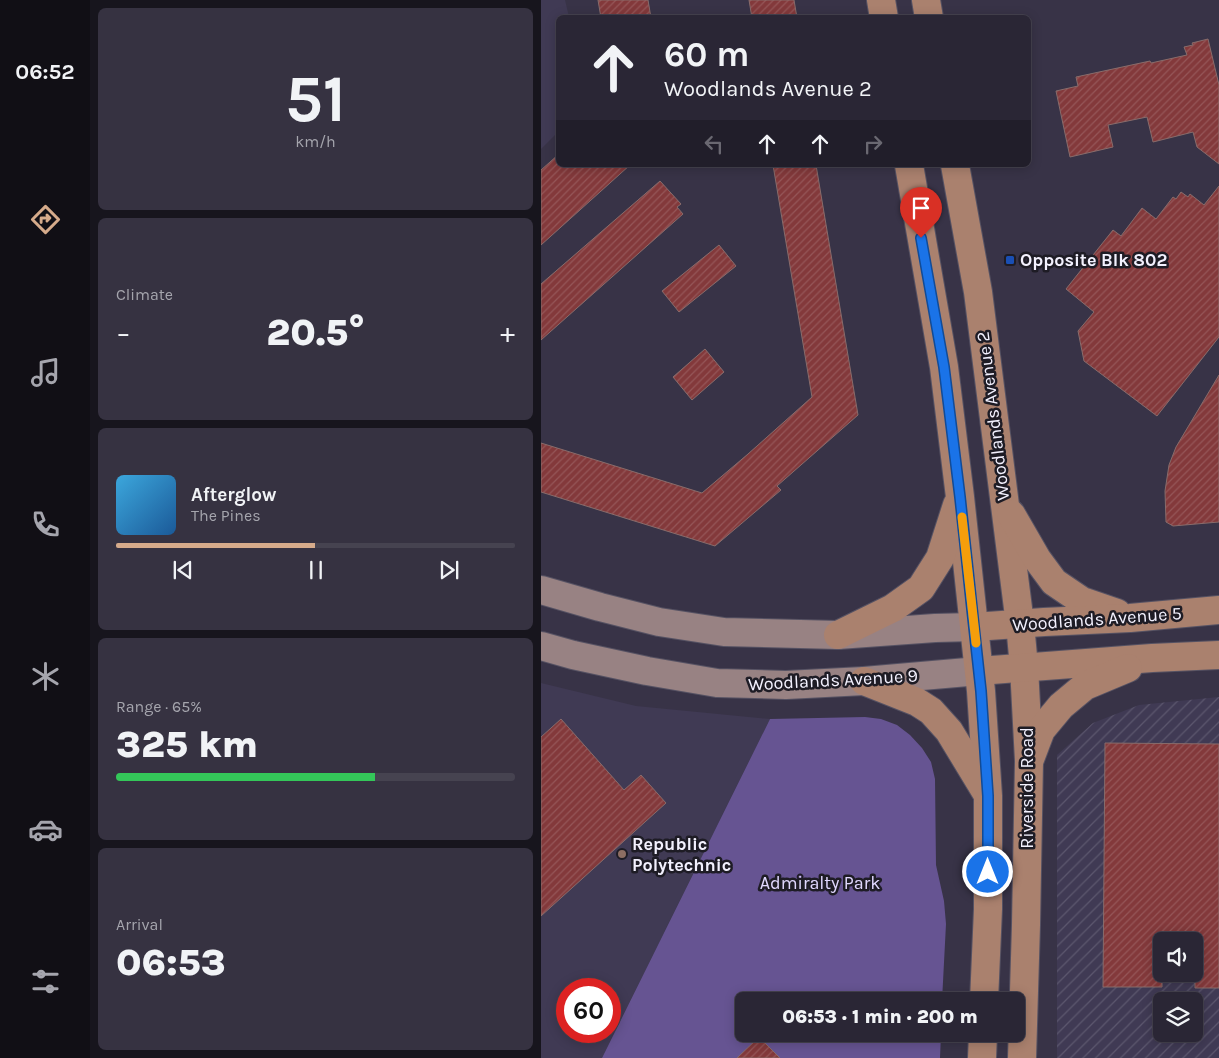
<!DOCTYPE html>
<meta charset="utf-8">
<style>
body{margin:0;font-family:Karla,sans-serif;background:#363241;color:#f1f3f6;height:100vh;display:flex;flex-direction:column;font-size:19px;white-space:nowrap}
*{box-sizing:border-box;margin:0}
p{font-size:16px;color:#a5a5ad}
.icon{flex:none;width:28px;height:28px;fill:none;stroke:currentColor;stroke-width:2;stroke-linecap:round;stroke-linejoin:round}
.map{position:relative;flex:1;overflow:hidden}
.drawer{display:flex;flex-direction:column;gap:8px;padding:8px;background:#17151d;width:451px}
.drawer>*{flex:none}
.guide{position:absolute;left:15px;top:15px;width:475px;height:152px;border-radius:8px;box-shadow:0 2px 12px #0003,0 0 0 1px #464350;background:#2a2635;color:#f1f3f6;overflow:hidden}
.tools{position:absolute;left:612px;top:932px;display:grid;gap:10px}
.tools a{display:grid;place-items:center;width:50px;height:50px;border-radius:8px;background:#2a2635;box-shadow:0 2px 12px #0003,0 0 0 1px #464350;font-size:25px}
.speed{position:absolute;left:15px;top:978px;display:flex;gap:10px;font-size:25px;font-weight:700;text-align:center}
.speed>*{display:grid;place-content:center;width:65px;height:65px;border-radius:50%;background:#2a2635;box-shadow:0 2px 12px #0003,0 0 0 1px #464350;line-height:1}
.speed .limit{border:8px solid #d22;background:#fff;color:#111}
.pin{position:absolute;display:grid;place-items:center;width:42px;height:42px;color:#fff;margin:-51px -21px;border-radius:50% 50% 50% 0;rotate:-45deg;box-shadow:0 0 5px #0007}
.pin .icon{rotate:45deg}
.me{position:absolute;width:55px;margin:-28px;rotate:0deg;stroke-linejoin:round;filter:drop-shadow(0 0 4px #0008)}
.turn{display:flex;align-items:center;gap:18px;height:105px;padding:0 25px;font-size:22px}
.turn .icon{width:65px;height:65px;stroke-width:2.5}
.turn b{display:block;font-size:35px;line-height:42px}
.lanes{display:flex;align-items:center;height:48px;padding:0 25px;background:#0003;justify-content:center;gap:25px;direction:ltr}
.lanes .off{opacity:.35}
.big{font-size:38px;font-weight:800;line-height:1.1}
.drawer .tile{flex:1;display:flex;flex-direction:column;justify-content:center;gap:8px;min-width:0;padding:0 18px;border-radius:8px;background:#363241}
.drawer .dial{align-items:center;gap:0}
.dial b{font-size:65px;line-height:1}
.song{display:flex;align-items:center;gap:15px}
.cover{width:60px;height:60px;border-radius:8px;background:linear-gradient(135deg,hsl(200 70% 55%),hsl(210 70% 35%))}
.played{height:5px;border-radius:2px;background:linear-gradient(90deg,#d6ab8b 50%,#464350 50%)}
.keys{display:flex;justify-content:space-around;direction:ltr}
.heat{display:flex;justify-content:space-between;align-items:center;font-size:28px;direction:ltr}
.charge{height:8px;border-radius:4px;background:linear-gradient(90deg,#34c759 65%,#464350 0)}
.trip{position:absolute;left:194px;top:992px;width:290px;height:50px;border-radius:8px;background:#2a2635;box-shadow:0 2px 12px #0003,0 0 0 1px #464350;font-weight:800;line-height:50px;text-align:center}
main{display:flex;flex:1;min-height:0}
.dock{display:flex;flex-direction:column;width:90px;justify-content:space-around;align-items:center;background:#110f15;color:#a5a5ad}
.dock .icon{width:35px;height:35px}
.dock .current{color:#d6ab8b}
.dock b{font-size:22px;color:#f1f3f6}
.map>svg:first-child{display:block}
.built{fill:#403a54;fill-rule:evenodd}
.industrial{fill:url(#industrial-furrows);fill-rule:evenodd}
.green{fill:#665492}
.building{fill:url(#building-hatch);stroke:#886c6b}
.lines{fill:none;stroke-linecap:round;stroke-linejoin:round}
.secondary-casing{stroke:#565263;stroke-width:30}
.primary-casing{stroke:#565263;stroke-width:30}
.secondary{stroke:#988283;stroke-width:28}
.primary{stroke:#aa816e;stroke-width:28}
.route-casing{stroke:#114b97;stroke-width:12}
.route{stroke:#1a73e8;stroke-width:9}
.slow{stroke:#f59e0b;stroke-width:9}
.transit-dot{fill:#1a4fb4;stroke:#1e1c25;stroke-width:2}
.education-dot{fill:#8d6e63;stroke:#1e1c25;stroke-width:2}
.labels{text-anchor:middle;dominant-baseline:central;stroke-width:5;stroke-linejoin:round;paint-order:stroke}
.poi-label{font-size:18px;font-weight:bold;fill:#f3f1fe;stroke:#1e1c25;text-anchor:start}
.street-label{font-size:18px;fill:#f3f1fe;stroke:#1e1c25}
.park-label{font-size:18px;fill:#e1d8ff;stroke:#1e1c25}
</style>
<main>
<nav class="dock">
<b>06:52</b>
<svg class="icon current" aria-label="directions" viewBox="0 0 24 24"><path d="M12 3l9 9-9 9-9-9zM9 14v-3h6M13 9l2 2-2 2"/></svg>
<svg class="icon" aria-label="music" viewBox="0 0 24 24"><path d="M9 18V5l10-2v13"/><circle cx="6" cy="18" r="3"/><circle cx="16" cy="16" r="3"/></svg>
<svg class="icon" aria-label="phone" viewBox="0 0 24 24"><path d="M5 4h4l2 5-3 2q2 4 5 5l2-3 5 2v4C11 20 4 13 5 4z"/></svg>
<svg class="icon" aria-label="climate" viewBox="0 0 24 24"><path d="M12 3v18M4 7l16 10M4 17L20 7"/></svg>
<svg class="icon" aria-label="car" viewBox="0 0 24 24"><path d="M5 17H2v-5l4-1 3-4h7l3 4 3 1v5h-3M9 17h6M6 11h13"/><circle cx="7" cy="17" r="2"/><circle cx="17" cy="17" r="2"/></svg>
<svg class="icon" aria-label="filters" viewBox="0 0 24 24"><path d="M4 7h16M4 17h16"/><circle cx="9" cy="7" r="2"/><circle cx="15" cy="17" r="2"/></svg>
</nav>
<section class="drawer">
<div class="tile dial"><b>51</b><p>km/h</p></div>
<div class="tile"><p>Climate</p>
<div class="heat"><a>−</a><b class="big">20.5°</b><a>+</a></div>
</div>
<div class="tile">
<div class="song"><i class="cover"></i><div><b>Afterglow</b><p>The Pines</p></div></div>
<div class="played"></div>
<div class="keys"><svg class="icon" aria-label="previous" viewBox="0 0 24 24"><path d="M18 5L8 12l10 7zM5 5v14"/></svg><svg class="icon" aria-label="pause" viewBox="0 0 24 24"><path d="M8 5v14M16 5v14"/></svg><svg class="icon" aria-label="next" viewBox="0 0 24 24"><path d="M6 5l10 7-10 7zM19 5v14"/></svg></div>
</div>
<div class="tile"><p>Range · 65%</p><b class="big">325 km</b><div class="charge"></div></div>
<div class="tile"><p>Arrival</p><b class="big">06:53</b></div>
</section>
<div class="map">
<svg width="678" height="1058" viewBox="0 0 678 1058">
<defs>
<pattern id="industrial-furrows" width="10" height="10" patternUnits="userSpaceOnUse" patternTransform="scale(1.25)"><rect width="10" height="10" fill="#403a54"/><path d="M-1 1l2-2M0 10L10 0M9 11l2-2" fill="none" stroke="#5c576e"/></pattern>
<pattern id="building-hatch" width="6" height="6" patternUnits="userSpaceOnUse" patternTransform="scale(1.25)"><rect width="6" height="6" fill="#83393b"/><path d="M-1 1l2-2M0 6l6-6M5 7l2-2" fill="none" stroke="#955658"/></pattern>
</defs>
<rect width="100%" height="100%" fill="#383347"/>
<g class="built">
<polygon points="0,0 24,0 28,17 18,18 17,132 0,149"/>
<path d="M0,683l95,23 134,13 -168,339h-61zM26,989h43v42h-43z"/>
</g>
<path class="industrial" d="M678,697v361h-162v-303l36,-32 46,-18zM621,941h33v33h-33zM621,1001h33v33h-33z"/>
<polygon class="green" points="324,717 340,719 356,725 369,735 381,748 390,762 394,779 395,865 403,901 405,924 401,1001 202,1001 202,1034 400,1034 399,1058 61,1058 229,719"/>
<g class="building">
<polygon points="57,0 107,0 110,18 60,18"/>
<polygon points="208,0 253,0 256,18 211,18"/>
<polygon points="667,39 678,85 678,164 656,147 652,132 612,142 606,117 567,125 572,147 529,157 515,91 537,86 535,77 609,61 610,63 646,55 643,47 652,45 651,43"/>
<polygon points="18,154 18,165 89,165 0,245 0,170"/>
<polygon points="232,165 275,165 317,415 236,486 240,490 174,546 0,492 0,443 161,493 207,454 271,397"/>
<polygon points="119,181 140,204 136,207 142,214 0,340 0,284"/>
<polygon points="678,186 678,337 616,416 543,361 537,331 553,312 525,289 572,230 580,236 601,208 615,219 632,197 635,199 640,192 647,197 649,194 663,205"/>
<polygon points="178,245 195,266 138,312 121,291"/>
<polygon points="164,349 183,372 151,400 132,377"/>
<polygon points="678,375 678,522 632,526 625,522 624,491 628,465 635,447"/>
<polygon points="20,719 83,790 100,775 125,803 0,916 0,737"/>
<polygon points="564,743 678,744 678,988 654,988 654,941 621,941 621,987 562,987"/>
<polygon points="218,1037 239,1058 196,1058"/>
</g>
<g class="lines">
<g class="secondary-casing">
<g id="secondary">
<polyline points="0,590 59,607 118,622 183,632 297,635 394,628 433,627"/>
<polyline points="0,646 32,655 106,671 176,683 245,685 323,681 438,671"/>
</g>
</g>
<g class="primary-casing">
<g id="primary">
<polyline points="340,0 343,18"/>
<polyline points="385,0 388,18"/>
<polyline points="368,165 403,367 419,497 440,691 447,796 447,909 443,1001"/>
<polyline points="414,165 437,292 479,624 483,667 488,761 485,925 481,1058"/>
<polyline points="470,514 496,559 513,582 541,601 576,613"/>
<polyline points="433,627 503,622 589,618 678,610"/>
<polyline points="297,635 352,608 380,588 399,558 416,505"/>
<polyline points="438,671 611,658 678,655"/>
<polyline points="323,681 376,702 390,711 408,731 445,792"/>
<polyline points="489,759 500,730 520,706 544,686 587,668"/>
<polyline points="441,1058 442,1034"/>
</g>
</g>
<use href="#secondary" class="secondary"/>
<use href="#primary" class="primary"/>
</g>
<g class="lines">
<g class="route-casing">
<polyline id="route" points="380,238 403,367 419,497 433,627 440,691 447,796 447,872"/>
</g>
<use href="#route" class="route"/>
<polyline class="slow" points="421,517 435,643"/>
</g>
<rect class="transit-dot" x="464" y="255" width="10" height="10" rx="2.5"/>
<circle class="education-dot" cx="81" cy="854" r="5"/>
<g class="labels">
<g class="poi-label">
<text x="479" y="260">Opposite Blk 802</text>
<text x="91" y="844">Republic<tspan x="91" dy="21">Polytechnic</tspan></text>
</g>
<g class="street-label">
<text transform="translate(452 416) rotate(-97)">Woodlands Avenue 2</text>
<text transform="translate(556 619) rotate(-4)">Woodlands Avenue 5</text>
<text transform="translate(292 680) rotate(-3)">Woodlands Avenue 9</text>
<text transform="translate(486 788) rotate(-90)">Riverside Road</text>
</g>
<g class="park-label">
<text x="279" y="883">Admiralty Park</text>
</g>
</g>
</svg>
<div class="tools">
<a><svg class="icon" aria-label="sound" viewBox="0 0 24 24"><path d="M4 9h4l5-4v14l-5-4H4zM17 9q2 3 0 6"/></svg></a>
<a><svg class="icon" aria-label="layers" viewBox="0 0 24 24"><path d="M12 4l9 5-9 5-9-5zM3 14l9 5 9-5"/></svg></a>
</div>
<div class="speed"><div class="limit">60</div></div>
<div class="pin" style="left:380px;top:238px;background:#d93025"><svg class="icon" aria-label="arrive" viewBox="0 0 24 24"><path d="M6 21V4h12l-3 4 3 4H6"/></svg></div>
<svg class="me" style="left:447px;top:872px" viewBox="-20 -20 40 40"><circle r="17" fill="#1a73e8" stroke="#fff" stroke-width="3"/><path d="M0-11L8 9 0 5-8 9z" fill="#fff"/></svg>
<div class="trip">06:53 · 1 min · 200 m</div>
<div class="guide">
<div class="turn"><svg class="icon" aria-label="ahead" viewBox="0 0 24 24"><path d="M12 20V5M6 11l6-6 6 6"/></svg><div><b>60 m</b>Woodlands Avenue 2</div></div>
<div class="lanes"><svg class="icon off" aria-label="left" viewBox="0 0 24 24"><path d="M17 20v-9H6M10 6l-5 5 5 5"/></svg><svg class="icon" aria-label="ahead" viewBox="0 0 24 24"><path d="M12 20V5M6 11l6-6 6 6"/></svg><svg class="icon" aria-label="ahead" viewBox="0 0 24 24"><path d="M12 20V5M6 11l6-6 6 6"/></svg><svg class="icon off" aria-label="right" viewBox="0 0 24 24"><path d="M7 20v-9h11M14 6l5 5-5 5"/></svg></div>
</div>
</div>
</main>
